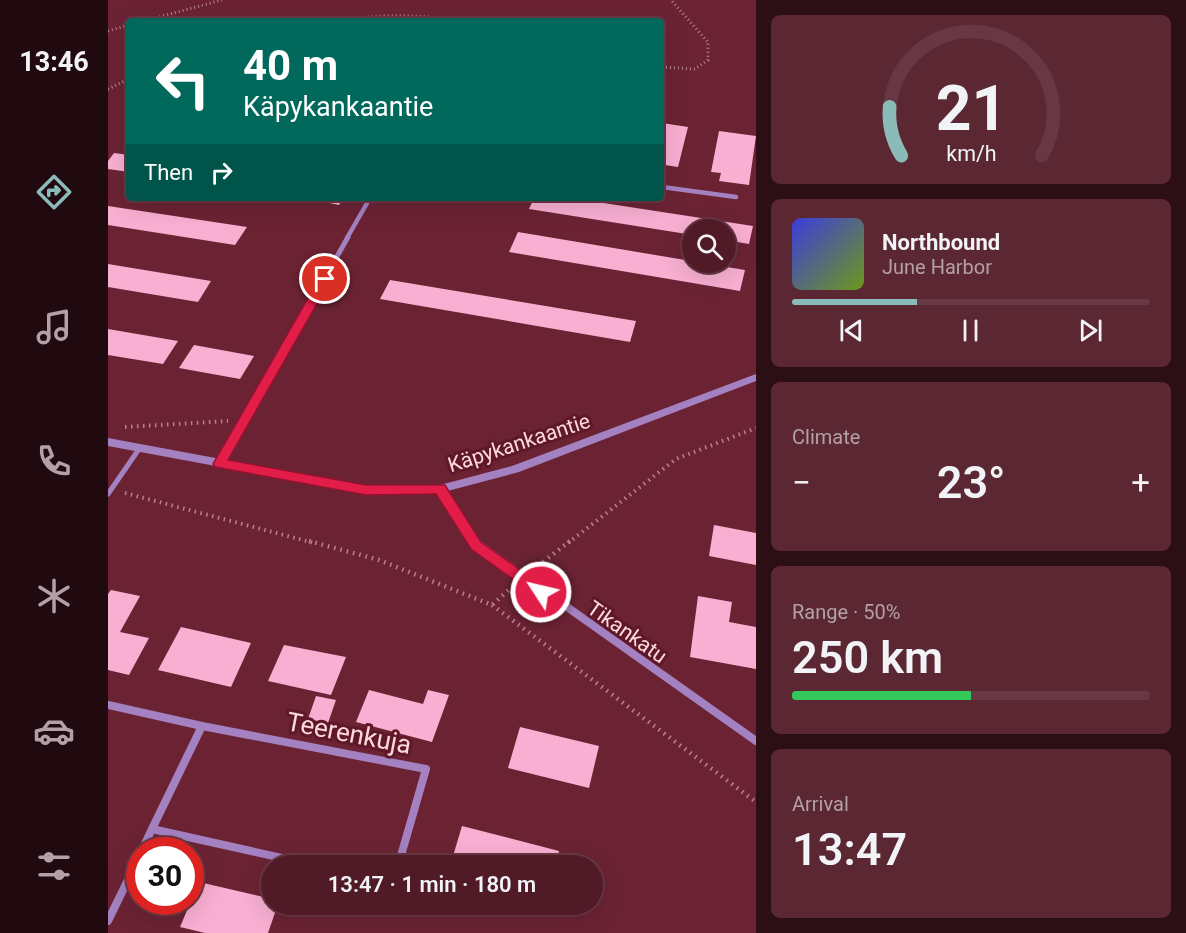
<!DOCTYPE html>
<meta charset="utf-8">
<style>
body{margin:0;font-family:Roboto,sans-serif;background:#5a2733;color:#f1f3f6;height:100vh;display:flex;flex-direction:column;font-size:22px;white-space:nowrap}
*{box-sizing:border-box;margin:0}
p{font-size:20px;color:#b4a1a7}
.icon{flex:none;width:33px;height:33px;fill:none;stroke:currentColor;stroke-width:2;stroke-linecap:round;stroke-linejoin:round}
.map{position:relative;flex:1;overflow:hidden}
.details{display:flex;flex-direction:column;gap:15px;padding:15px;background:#2c0e15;width:430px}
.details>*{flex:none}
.hud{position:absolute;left:18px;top:18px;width:538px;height:183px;border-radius:6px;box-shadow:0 6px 24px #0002,0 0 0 2px #673844;background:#00695c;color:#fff;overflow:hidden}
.controls{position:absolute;left:574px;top:219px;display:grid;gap:12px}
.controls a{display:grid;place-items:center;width:54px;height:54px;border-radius:50%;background:#501a27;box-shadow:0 6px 24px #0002,0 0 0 2px #673844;font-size:30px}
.speed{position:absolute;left:18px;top:837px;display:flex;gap:12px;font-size:30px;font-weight:700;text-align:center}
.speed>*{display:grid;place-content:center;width:78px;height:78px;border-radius:50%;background:#501a27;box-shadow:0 6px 24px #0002,0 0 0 2px #673844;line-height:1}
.speed .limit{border:9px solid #d22;background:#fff;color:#111}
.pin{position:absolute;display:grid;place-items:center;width:51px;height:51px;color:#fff;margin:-26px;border:3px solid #fff;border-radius:50%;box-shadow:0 2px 6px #0007}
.me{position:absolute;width:66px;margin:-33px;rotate:305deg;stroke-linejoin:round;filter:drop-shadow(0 0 4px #0008)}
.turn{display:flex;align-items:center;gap:21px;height:126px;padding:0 18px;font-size:27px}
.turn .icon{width:78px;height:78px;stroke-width:2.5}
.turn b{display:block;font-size:42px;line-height:51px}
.then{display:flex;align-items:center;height:57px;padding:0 18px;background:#0003;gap:12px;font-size:22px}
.big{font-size:45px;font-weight:600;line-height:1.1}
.details .tile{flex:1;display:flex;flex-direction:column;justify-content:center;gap:9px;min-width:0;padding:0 21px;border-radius:9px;background:#5a2733}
.details .dial{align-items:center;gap:0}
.dial svg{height:156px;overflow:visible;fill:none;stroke:#673844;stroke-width:7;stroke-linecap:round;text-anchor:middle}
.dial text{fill:#f1f3f6;stroke:none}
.song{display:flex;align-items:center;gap:18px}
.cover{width:72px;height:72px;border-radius:9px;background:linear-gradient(135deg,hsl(240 70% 55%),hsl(80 70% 35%))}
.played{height:6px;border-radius:3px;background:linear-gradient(90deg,#8bbbb9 35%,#673844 35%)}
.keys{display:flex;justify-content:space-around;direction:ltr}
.heat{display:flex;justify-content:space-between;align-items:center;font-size:33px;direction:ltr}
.charge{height:9px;border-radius:4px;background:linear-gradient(90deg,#34c759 50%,#673844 0)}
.trip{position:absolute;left:153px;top:855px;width:342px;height:60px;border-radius:30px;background:#501a27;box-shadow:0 6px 24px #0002,0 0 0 2px #673844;font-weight:600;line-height:60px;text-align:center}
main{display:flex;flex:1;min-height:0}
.dock{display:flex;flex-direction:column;width:108px;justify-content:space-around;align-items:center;background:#200a10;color:#b4a1a7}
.dock .icon{width:42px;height:42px}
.dock .on{color:#8bbbb9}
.dock b{font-size:27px;color:#f1f3f6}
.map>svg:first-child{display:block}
.building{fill:#f8afd2}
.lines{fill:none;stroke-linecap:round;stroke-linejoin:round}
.path-far2{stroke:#b8838e;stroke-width:3;stroke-dasharray:1 3;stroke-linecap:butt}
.path-far1{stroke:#b8838e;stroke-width:4;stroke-dasharray:1.5 4.5;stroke-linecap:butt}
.path{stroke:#b8838e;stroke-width:4.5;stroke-dasharray:1.5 5;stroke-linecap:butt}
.minor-far2{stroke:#a481c0;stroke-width:4.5}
.minor-far1{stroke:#a481c0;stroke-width:5}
.minor{stroke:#a481c0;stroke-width:8}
.tertiary{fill:#a481c0;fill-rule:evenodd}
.route{fill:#e11d48;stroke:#92132f;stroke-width:1.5}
.labels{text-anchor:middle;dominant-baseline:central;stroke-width:6;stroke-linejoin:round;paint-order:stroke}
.street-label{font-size:21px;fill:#fdd8dd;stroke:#5f172a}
.near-street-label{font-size:26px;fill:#fdd8dd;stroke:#5f172a}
</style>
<main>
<nav class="dock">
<b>13:46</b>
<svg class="icon on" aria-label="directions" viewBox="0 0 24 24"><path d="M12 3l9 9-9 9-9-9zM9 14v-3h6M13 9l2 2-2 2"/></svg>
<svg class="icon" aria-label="music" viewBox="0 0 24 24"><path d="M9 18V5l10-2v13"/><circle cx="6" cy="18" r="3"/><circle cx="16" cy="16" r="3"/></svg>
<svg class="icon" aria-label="phone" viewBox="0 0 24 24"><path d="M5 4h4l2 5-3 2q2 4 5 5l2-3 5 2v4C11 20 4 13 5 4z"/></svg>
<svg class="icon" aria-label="climate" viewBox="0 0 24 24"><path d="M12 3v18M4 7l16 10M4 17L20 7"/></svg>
<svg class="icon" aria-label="car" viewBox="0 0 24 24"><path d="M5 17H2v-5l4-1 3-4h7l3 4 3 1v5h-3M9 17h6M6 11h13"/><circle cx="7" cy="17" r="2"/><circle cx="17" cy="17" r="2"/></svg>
<svg class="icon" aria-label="filters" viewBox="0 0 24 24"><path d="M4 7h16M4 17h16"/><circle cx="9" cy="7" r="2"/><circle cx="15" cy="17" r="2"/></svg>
</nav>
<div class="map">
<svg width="648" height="933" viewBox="0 0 648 933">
<rect width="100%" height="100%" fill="#6b2334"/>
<g class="building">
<polygon points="554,123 580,127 570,167 557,165 555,172 554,172"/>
<polygon points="611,131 648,136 641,185 611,181 613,173 603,172"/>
<polygon points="6,153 21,155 21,172 0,169 0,161"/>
<polygon points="198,198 235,198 231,205"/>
<polygon points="426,198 463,198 645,226 641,244 618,240 618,230 585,230 585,235 421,209"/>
<polygon points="0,206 139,227 127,245 0,225"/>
<polygon points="410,232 637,270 632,291 401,252"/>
<polygon points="0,264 103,281 90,302 0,287"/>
<polygon points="282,280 528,321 522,342 272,299"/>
<polygon points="0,329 70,341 55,364 0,355"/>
<polygon points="86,345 146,356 132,379 71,368"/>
<polygon points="606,525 648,533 648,565 601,556"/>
<polygon points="3,590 32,596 12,632 41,638 21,675 0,670 0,594"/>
<polygon points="590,596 624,602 621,622 648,627 648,669 582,657"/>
<polygon points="73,627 143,643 123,687 50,670"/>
<polygon points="176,645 238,657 223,695 160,681"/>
<polygon points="261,690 315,704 320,690 341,695 324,742 248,722"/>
<polygon points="208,696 228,700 220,723 200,719"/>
<polygon points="412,727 491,746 481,788 400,768"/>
<polygon points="354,826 451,851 448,866 342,866"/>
<polygon points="91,882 164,899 164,904 170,904 160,933 97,933 72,927"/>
</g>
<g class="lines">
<g class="path-far2">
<polyline points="36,21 114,0"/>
<path d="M232,21c42,-8 83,-6 125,0"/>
<polyline points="0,31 21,25"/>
<polyline points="554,67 587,69 600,60 600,42 563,0"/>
<polyline points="0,89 21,79"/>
</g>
<g class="path-far1">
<polyline points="17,427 120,421"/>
<polyline points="17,493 206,543"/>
<polyline points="460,543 568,459 648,428"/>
</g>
<g class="path">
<polyline points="201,541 271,560 384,605 403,588"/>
<polyline points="430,566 462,541"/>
<polyline points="384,605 648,802"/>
</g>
<g class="minor-far2">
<polyline points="554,187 628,197"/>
<polyline points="239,238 262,198"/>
</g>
<g class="minor-far1">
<polyline points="112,464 240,237"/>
<polyline points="332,489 367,543"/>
<polyline points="0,494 31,449"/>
</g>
<g class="minor">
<polyline points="366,541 648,741"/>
<polyline points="0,705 94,726 318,769 290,866"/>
<polyline points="44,829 94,726"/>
<polyline points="34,850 44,829 210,866"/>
<polyline points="0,921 32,855"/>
</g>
<polygon class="tertiary" points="648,374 648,381 411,472 332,493 258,494 0,446 0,438 258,486 332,485 404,466"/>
</g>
<polygon class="route" points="217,275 223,279 120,460 258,485 337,485 373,542 438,588 440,592 438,596 428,596 363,549 328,494 258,495 107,467 105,464 211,279"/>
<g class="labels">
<g class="street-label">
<text transform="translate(411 443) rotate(-18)">Käpykankaantie</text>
<text transform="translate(519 632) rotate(35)">Tikankatu</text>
</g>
<g class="near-street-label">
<text transform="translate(241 733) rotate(11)">Teerenkuja</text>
</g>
</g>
</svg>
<div class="controls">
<a><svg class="icon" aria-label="search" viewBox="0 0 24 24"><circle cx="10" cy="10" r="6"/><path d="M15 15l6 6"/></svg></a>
</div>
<div class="speed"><div class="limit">30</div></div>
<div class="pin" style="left:217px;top:279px;background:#d93025"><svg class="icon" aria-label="arrive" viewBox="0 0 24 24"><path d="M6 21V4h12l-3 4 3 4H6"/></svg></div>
<svg class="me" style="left:433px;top:592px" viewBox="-20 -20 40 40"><circle r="17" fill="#e11d48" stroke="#fff" stroke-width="3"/><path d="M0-11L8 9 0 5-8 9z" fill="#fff"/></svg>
<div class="trip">13:47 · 1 min · 180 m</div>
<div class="hud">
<div class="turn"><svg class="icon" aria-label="left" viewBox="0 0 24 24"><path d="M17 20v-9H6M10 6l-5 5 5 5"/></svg><div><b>40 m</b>Käpykankaantie</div></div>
<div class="then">Then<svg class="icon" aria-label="right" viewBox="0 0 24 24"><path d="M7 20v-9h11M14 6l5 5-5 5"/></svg></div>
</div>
</div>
<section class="details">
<div class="tile dial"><svg viewBox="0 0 100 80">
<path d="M14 69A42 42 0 1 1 86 69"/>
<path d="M14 69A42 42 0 0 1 8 44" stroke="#8bbbb9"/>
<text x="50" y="56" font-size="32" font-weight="700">21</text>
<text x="50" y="72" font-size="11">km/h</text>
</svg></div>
<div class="tile">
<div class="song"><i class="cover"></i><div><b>Northbound</b><p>June Harbor</p></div></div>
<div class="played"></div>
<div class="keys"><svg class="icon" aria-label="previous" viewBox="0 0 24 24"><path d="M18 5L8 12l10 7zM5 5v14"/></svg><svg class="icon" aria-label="pause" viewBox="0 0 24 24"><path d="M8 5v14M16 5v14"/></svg><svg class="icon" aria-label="next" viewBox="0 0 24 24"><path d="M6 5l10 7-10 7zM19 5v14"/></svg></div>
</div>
<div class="tile"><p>Climate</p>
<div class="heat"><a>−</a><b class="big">23°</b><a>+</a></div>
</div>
<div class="tile"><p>Range · 50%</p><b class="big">250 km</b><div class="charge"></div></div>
<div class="tile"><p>Arrival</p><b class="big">13:47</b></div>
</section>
</main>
